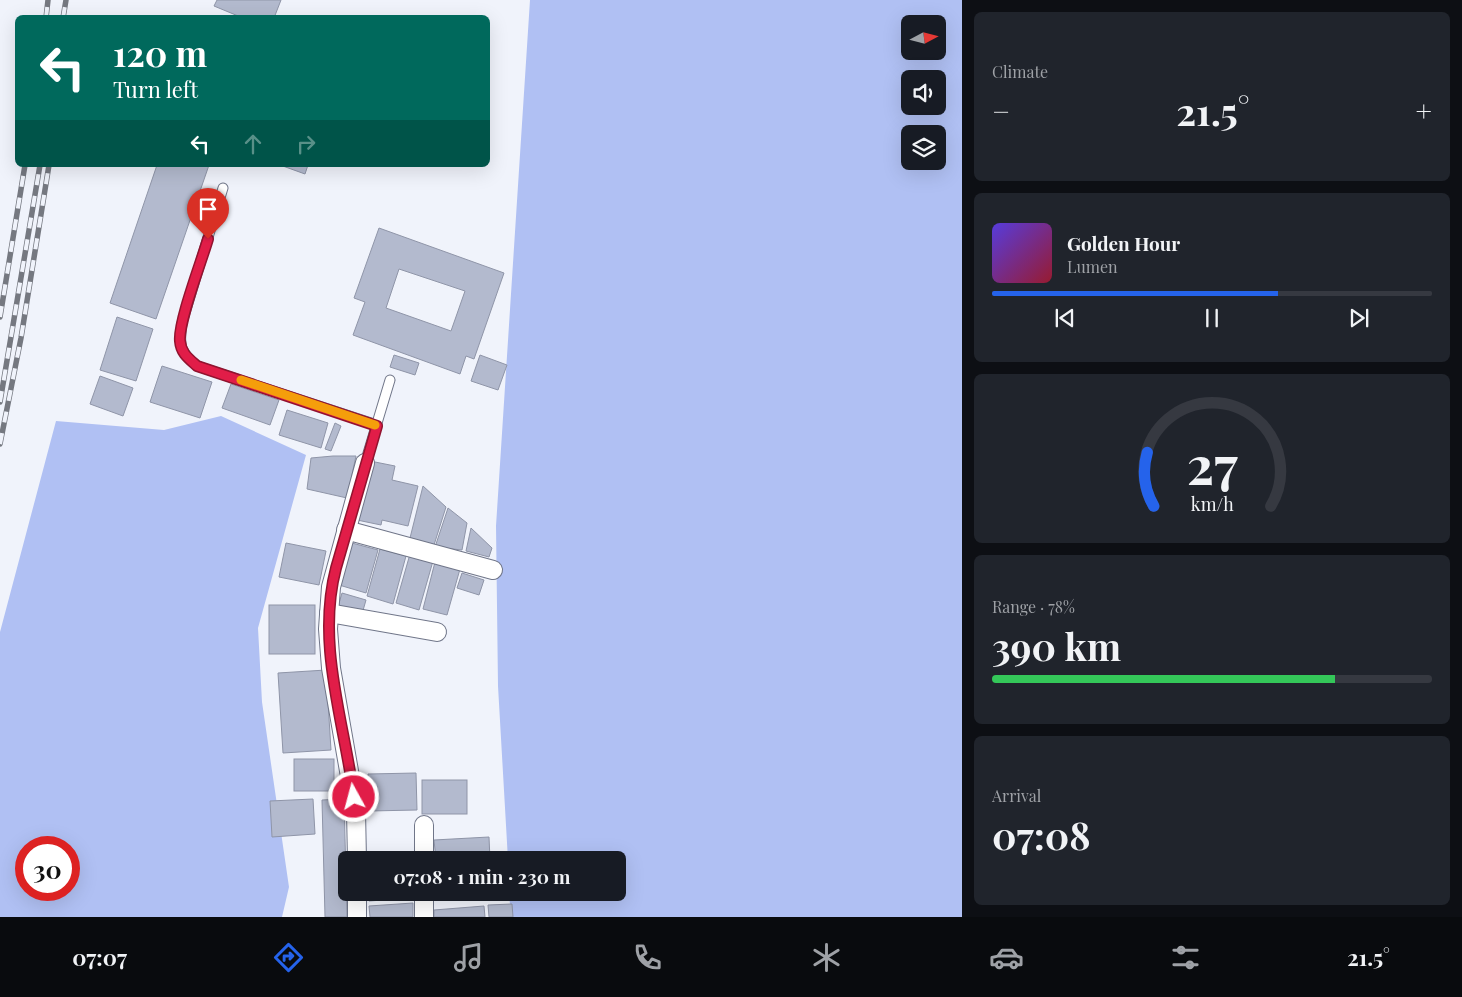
<!DOCTYPE html>
<meta charset="utf-8">
<style>
body{margin:0;font-family:"Playfair Display",serif;background:#20242c;color:#f1f3f6;height:100vh;display:flex;flex-direction:column;font-size:19px;white-space:nowrap}
*{box-sizing:border-box;margin:0}
p{font-size:16px;color:#9ea1a6}
.icon{flex:none;width:28px;height:28px;fill:none;stroke:currentColor;stroke-width:2;stroke-linecap:round;stroke-linejoin:round}
.map{position:relative;flex:1;overflow:hidden}
.drawer{display:flex;flex-direction:column;gap:12px;padding:12px;background:#0d0f14;width:500px}
.drawer>*{flex:none}
.banner{position:absolute;left:15px;top:15px;width:475px;height:152px;border-radius:8px;box-shadow:0 5px 20px #0002;background:#00695c;color:#fff;overflow:hidden}
.needle{width:32px;rotate:83deg}
.tools{position:absolute;left:901px;top:15px;display:grid;gap:10px}
.tools a{display:grid;place-items:center;width:45px;height:45px;border-radius:8px;background:#171b24;box-shadow:0 5px 20px #0002;font-size:25px}
.speed{position:absolute;left:15px;top:836px;display:flex;gap:10px;font-size:25px;font-weight:700;text-align:center}
.speed>*{display:grid;place-content:center;width:65px;height:65px;border-radius:50%;background:#171b24;box-shadow:0 5px 20px #0002;line-height:1}
.speed .limit{border:8px solid #d22;background:#fff;color:#111}
.pin{position:absolute;display:grid;place-items:center;width:42px;height:42px;color:#fff;margin:-51px -21px;border-radius:50% 50% 50% 0;rotate:-45deg;box-shadow:0 0 5px #0007}
.pin .icon{rotate:45deg}
.me{position:absolute;width:55px;margin:-28px;rotate:353deg;stroke-linejoin:round;filter:drop-shadow(0 0 4px #0008)}
.turn{display:flex;align-items:center;gap:18px;height:105px;padding:0 15px;font-size:22px}
.turn .icon{width:65px;height:65px;stroke-width:2.5}
.turn b{display:block;font-size:35px;line-height:42px}
.lanes{display:flex;align-items:center;height:48px;padding:0 15px;background:#0003;justify-content:center;gap:25px;direction:ltr}
.lanes .off{opacity:.35}
.big{font-size:38px;font-weight:700;line-height:1.1}
.drawer .card{flex:1;display:flex;flex-direction:column;justify-content:center;gap:8px;min-width:0;padding:0 18px;border-radius:8px;background:#20242c}
.drawer .dial{align-items:center;gap:0}
.dial svg{height:130px;overflow:visible;fill:none;stroke:#363941;stroke-width:7;stroke-linecap:round;text-anchor:middle}
.dial text{fill:#f1f3f6;stroke:none}
.song{display:flex;align-items:center;gap:15px}
.cover{width:60px;height:60px;border-radius:8px;background:linear-gradient(135deg,hsl(250 70% 55%),hsl(350 70% 35%))}
.played{height:5px;border-radius:2px;background:linear-gradient(90deg,#2563eb 65%,#363941 65%)}
.keys{display:flex;justify-content:space-around;direction:ltr}
.heat{display:flex;justify-content:space-between;align-items:center;font-size:28px;direction:ltr}
.charge{height:8px;border-radius:4px;background:linear-gradient(90deg,#34c759 78%,#363941 0)}
.trip{position:absolute;left:338px;top:851px;width:288px;height:50px;border-radius:8px;background:#171b24;box-shadow:0 5px 20px #0002;font-weight:700;line-height:50px;text-align:center}
.dock{display:flex;height:80px;justify-content:space-around;align-items:center;background:#090b0e;color:#9ea1a6}
.dock .icon{width:35px;height:35px}
.dock .current{color:#2563eb}
.dock b{font-size:22px;color:#f1f3f6}
main{display:flex;flex:1;min-height:0}
.map>svg:first-child{display:block}
.green{fill:#b0c0f3;fill-rule:evenodd}
.building{fill:#b3bace;stroke:#8f95a8;fill-rule:evenodd}
.lines{fill:none;stroke-linecap:round;stroke-linejoin:round}
.service-casing{stroke:#707689;stroke-width:11}
.minor-casing{stroke:#707689;stroke-width:20}
.service{stroke:#fff;stroke-width:9}
.minor{stroke:#fff;stroke-width:18}
.rail-casing{stroke:#757880;stroke-width:5.5}
.rail{stroke:#f0f3fb;stroke-width:4;stroke-dasharray:11;stroke-linecap:butt}
.route-casing{stroke:#92132f;stroke-width:12}
.route{stroke:#e11d48;stroke-width:9}
.slow{stroke:#f59e0b;stroke-width:9}
</style>
<main>
<div class="map">
<svg width="962" height="917" viewBox="0 0 962 917">
<rect width="100%" height="100%" fill="#f0f3fb"/>
<g class="green">
<path d="M530,0h432v917h-451l-2,-24 107,-1v-32h-108l-10,-174 -2,-160zM910,24h28v27h-28zM910,79h28v27h-28zM910,134h28v27h-28z"/>
<path d="M221,416l85,39 -48,173 4,74 27,185 -7,30h-282v-285l56,-211 108,9zM26,848h43v42h-43z"/>
</g>
<g class="building">
<polygon points="217,0 281,0 274,18 243,18 214,6"/>
<polygon points="157,165 209,165 156,319 110,303"/>
<polygon points="280,165 308,165 305,174"/>
<path d="M379,228l125,45 -30,86 -8,-3 -6,18 -107,-39 12,-33 -11,-4zM399,269l66,22 -14,40 -65,-23z"/>
<polygon points="117,317 153,329 136,381 100,370"/>
<polygon points="394,355 419,363 415,375 390,367"/>
<polygon points="480,355 507,365 498,390 471,381"/>
<polygon points="162,366 212,382 200,418 150,402"/>
<polygon points="100,376 133,388 123,416 90,404"/>
<polygon points="231,384 279,400 270,425 222,408"/>
<polygon points="287,410 328,423 321,448 279,435"/>
<polygon points="335,423 341,426 331,451 325,449"/>
<polygon points="333,456 356,456 347,498 307,489 311,458"/>
<polygon points="370,461 395,466 392,480 418,486 408,526 382,520 381,525 357,520"/>
<polygon points="423,486 446,507 434,545 410,538"/>
<polygon points="448,508 467,523 462,550 435,547"/>
<polygon points="471,528 492,548 489,557 466,551"/>
<polygon points="286,543 326,551 319,585 279,577"/>
<polygon points="352,543 378,550 366,593 339,585"/>
<polygon points="380,549 406,556 393,604 367,596"/>
<polygon points="410,554 433,561 419,610 396,603"/>
<polygon points="435,562 460,569 447,615 423,609"/>
<polygon points="462,573 484,580 479,595 457,588"/>
<polygon points="342,593 366,600 362,614 338,607"/>
<rect x="269" y="605" width="46" height="49"/>
<polygon points="326,670 331,750 283,753 278,673"/>
<rect x="294" y="759" width="40" height="32"/>
<polygon points="416,773 417,810 369,811 368,774"/>
<rect x="422" y="780" width="45" height="34"/>
<polygon points="313,799 315,834 272,837 270,801"/>
<polygon points="344,799 347,917 325,917 322,800"/>
<polygon points="489,837 490,860 436,860 434,840"/>
<polygon points="407,852 408,860 374,860 373,853"/>
<polygon points="369,892 411,892 411,898 369,901"/>
<polygon points="438,892 492,892 492,893 438,896"/>
<polygon points="413,903 413,917 370,917 369,906"/>
<polygon points="512,904 513,917 489,917 488,905"/>
<polygon points="484,906 485,917 434,917 434,910"/>
</g>
<g class="lines">
<g class="service-casing">
<g id="service">
<path d="M223,188l-41,135c-3,22 -3,28 15,43l180,59"/>
<polyline points="365,463 390,380"/>
</g>
</g>
<g class="minor-casing">
<g id="minor">
<polyline points="346,530 493,570"/>
<polyline points="329,613 437,632"/>
<polyline points="357,860 356,811 331,668 328,629 331,587 365,463"/>
<polyline points="424,860 424,825"/>
<polyline points="357,892 357,917"/>
<polyline points="424,917 424,892"/>
</g>
</g>
<use href="#service" class="service"/>
<use href="#minor" class="minor"/>
<g class="rail-casing">
<g id="rail">
<polyline points="46,18 48,0"/>
<polyline points="63,18 66,0"/>
<polyline points="0,317 25,165"/>
<polyline points="0,402 40,165"/>
<polyline points="0,444 21,338 49,165"/>
</g>
</g>
<use href="#rail" class="rail"/>
</g>
<g class="lines">
<g class="route-casing">
<path id="route" d="M208,239c-6,21 -30,83 -28,102 1,12 8,17 17,25l180,60 -41,142c-20,76 8,153 18,229"/>
</g>
<use href="#route" class="route"/>
<polyline class="slow" points="241,380 375,425"/>
</g>
</svg>
<div class="tools">
<a><svg class="needle" viewBox="-14 -14 28 28"><path d="M0-13l5 13h-10z" fill="#e53935"/><path d="M0 13l5-13h-10z" fill="#9ea1a6"/></svg></a>
<a><svg class="icon" aria-label="sound" viewBox="0 0 24 24"><path d="M4 9h4l5-4v14l-5-4H4zM17 9q2 3 0 6"/></svg></a>
<a><svg class="icon" aria-label="layers" viewBox="0 0 24 24"><path d="M12 4l9 5-9 5-9-5zM3 14l9 5 9-5"/></svg></a>
</div>
<div class="speed"><div class="limit">30</div></div>
<div class="pin" style="left:208px;top:239px;background:#d93025"><svg class="icon" aria-label="arrive" viewBox="0 0 24 24"><path d="M6 21V4h12l-3 4 3 4H6"/></svg></div>
<svg class="me" style="left:354px;top:797px" viewBox="-20 -20 40 40"><circle r="17" fill="#e11d48" stroke="#fff" stroke-width="3"/><path d="M0-11L8 9 0 5-8 9z" fill="#fff"/></svg>
<div class="trip">07:08 · 1 min · 230 m</div>
<div class="banner">
<div class="turn"><svg class="icon" aria-label="left" viewBox="0 0 24 24"><path d="M17 20v-9H6M10 6l-5 5 5 5"/></svg><div><b>120 m</b>Turn left</div></div>
<div class="lanes"><svg class="icon" aria-label="left" viewBox="0 0 24 24"><path d="M17 20v-9H6M10 6l-5 5 5 5"/></svg><svg class="icon off" aria-label="ahead" viewBox="0 0 24 24"><path d="M12 20V5M6 11l6-6 6 6"/></svg><svg class="icon off" aria-label="right" viewBox="0 0 24 24"><path d="M7 20v-9h11M14 6l5 5-5 5"/></svg></div>
</div>
</div>
<section class="drawer">
<div class="card"><p>Climate</p>
<div class="heat"><a>−</a><b class="big">21.5°</b><a>+</a></div>
</div>
<div class="card">
<div class="song"><i class="cover"></i><div><b>Golden Hour</b><p>Lumen</p></div></div>
<div class="played"></div>
<div class="keys"><svg class="icon" aria-label="previous" viewBox="0 0 24 24"><path d="M18 5L8 12l10 7zM5 5v14"/></svg><svg class="icon" aria-label="pause" viewBox="0 0 24 24"><path d="M8 5v14M16 5v14"/></svg><svg class="icon" aria-label="next" viewBox="0 0 24 24"><path d="M6 5l10 7-10 7zM19 5v14"/></svg></div>
</div>
<div class="card dial"><svg viewBox="0 0 100 80">
<path d="M14 69A42 42 0 1 1 86 69"/>
<path d="M14 69A42 42 0 0 1 10 36" stroke="#2563eb"/>
<text x="50" y="56" font-size="32" font-weight="700">27</text>
<text x="50" y="72" font-size="11">km/h</text>
</svg></div>
<div class="card"><p>Range · 78%</p><b class="big">390 km</b><div class="charge"></div></div>
<div class="card"><p>Arrival</p><b class="big">07:08</b></div>
</section>
</main>
<nav class="dock">
<b>07:07</b>
<svg class="icon current" aria-label="directions" viewBox="0 0 24 24"><path d="M12 3l9 9-9 9-9-9zM9 14v-3h6M13 9l2 2-2 2"/></svg>
<svg class="icon" aria-label="music" viewBox="0 0 24 24"><path d="M9 18V5l10-2v13"/><circle cx="6" cy="18" r="3"/><circle cx="16" cy="16" r="3"/></svg>
<svg class="icon" aria-label="phone" viewBox="0 0 24 24"><path d="M5 4h4l2 5-3 2q2 4 5 5l2-3 5 2v4C11 20 4 13 5 4z"/></svg>
<svg class="icon" aria-label="climate" viewBox="0 0 24 24"><path d="M12 3v18M4 7l16 10M4 17L20 7"/></svg>
<svg class="icon" aria-label="car" viewBox="0 0 24 24"><path d="M5 17H2v-5l4-1 3-4h7l3 4 3 1v5h-3M9 17h6M6 11h13"/><circle cx="7" cy="17" r="2"/><circle cx="17" cy="17" r="2"/></svg>
<svg class="icon" aria-label="filters" viewBox="0 0 24 24"><path d="M4 7h16M4 17h16"/><circle cx="9" cy="7" r="2"/><circle cx="15" cy="17" r="2"/></svg>
<b>21.5°</b>
</nav>
